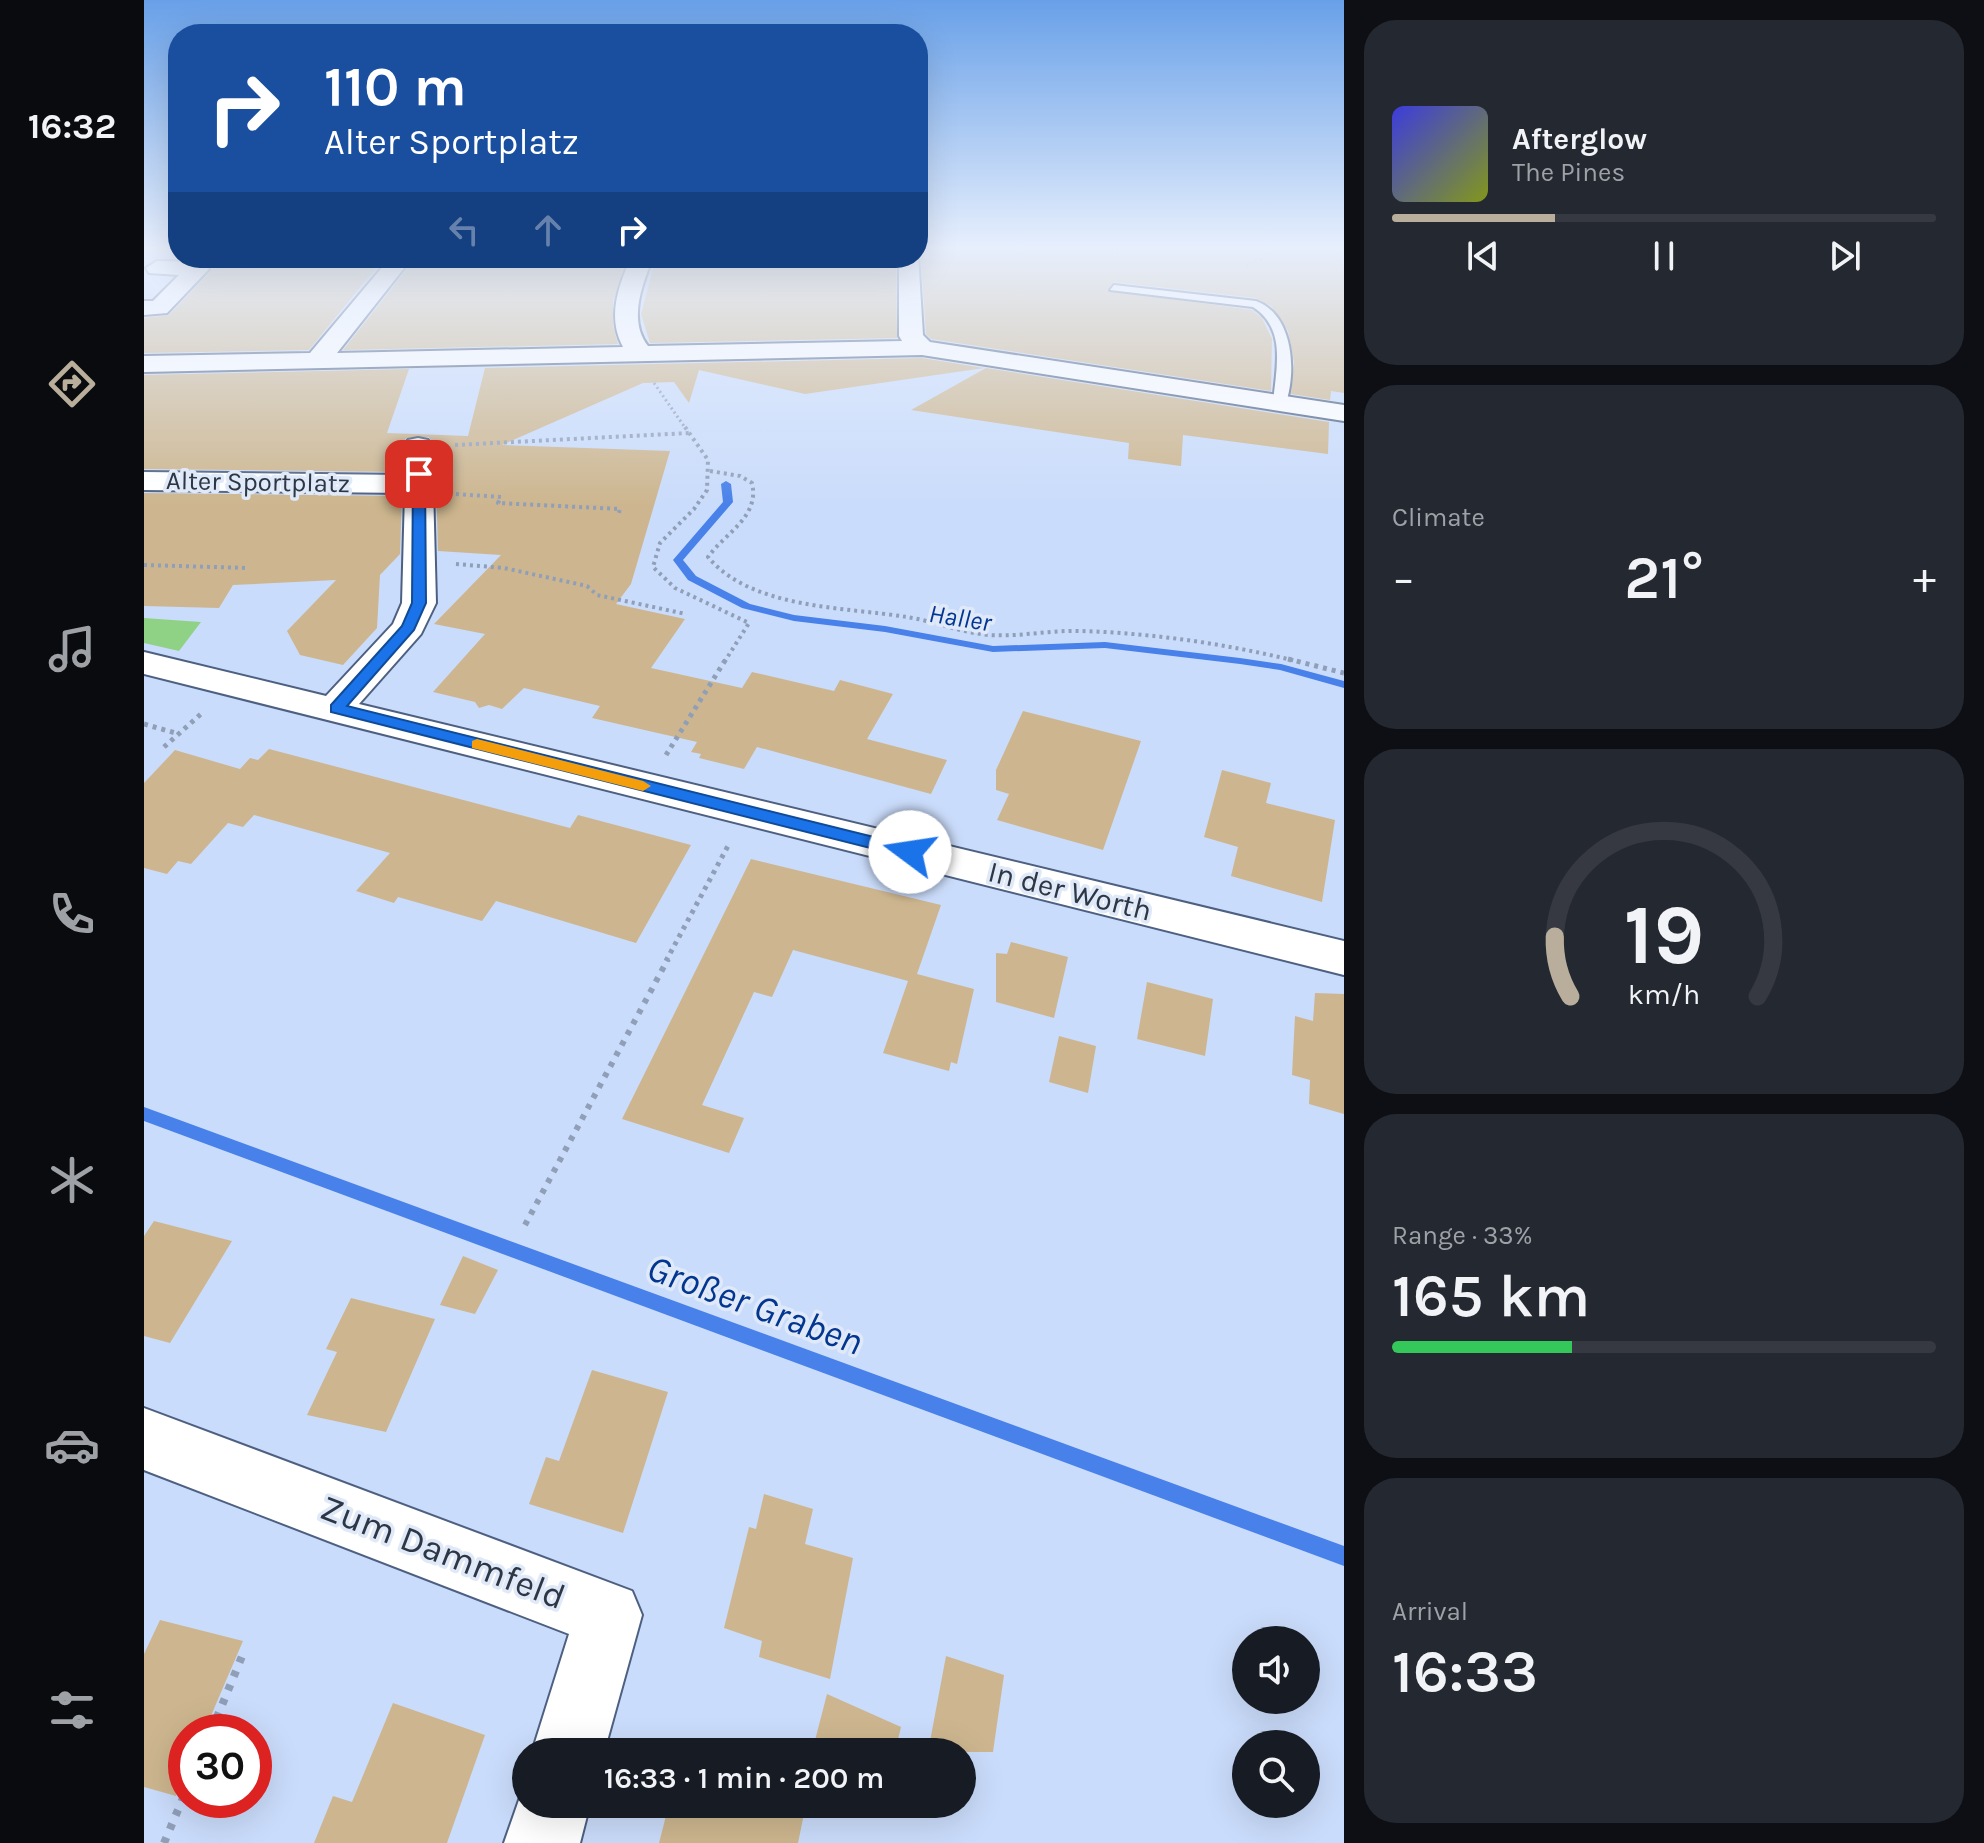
<!DOCTYPE html>
<meta charset="utf-8">
<style>
body{margin:0;font-family:Karla,sans-serif;background:#242831;color:#f1f3f6;height:100vh;display:flex;flex-direction:column;font-size:30px;white-space:nowrap}
*{box-sizing:border-box;margin:0}
p{font-size:26px;color:#9ea1a6}
.icon{flex:none;width:44px;height:44px;fill:none;stroke:currentColor;stroke-width:2;stroke-linecap:round;stroke-linejoin:round}
.map{position:relative;flex:1;overflow:hidden}
.side{display:flex;flex-direction:column;gap:20px;padding:20px;background:#0d0f14;width:640px}
.side>*{flex:none}
.guide{position:absolute;left:24px;top:24px;width:760px;height:244px;border-radius:32px;box-shadow:0 8px 32px #0002;background:#1a4fa0;color:#fff;overflow:hidden}
.tools{position:absolute;left:1088px;top:1626px;display:grid;gap:16px}
.tools a{display:grid;place-items:center;width:88px;height:88px;border-radius:50%;background:#171b24;box-shadow:0 8px 32px #0002;font-size:40px}
.speed{position:absolute;left:24px;top:1714px;display:flex;gap:16px;font-size:40px;font-weight:700;text-align:center}
.speed>*{display:grid;place-content:center;width:104px;height:104px;border-radius:50%;background:#171b24;box-shadow:0 8px 32px #0002;line-height:1}
.speed .limit{border:12px solid #d22;background:#fff;color:#111}
.pin{position:absolute;display:grid;place-items:center;width:68px;height:68px;color:#fff;margin:-34px;border-radius:16px;box-shadow:0 4px 12px #0006}
.me{position:absolute;width:88px;margin:-44px;rotate:284deg;stroke-linejoin:round;filter:drop-shadow(0 0 6px #0008)}
.turn{display:flex;align-items:center;gap:28px;height:168px;padding:0 24px;font-size:36px}
.turn .icon{width:104px;height:104px;stroke-width:2.5}
.turn b{display:block;font-size:56px;line-height:68px}
.lanes{display:flex;align-items:center;height:76px;padding:0 24px;background:#0003;justify-content:center;gap:40px;direction:ltr}
.lanes .off{opacity:.35}
.big{font-size:60px;font-weight:600;line-height:1.1}
.side .tile{flex:1;display:flex;flex-direction:column;justify-content:center;gap:12px;min-width:0;padding:0 28px;border-radius:32px;background:#242831}
.side .dial{align-items:center;gap:0}
.dial svg{height:208px;overflow:visible;fill:none;stroke:#363941;stroke-width:7;stroke-linecap:round;text-anchor:middle}
.dial text{fill:#f1f3f6;stroke:none}
.song{display:flex;align-items:center;gap:24px}
.cover{width:96px;height:96px;border-radius:12px;background:linear-gradient(135deg,hsl(240 70% 55%),hsl(70 70% 35%))}
.played{height:8px;border-radius:4px;background:linear-gradient(90deg,#b8ae9b 30%,#363941 30%)}
.keys{display:flex;justify-content:space-around;direction:ltr}
.heat{display:flex;justify-content:space-between;align-items:center;font-size:44px;direction:ltr}
.charge{height:12px;border-radius:6px;background:linear-gradient(90deg,#34c759 33%,#363941 0)}
.trip{position:absolute;left:368px;top:1738px;width:464px;height:80px;border-radius:40px;background:#171b24;box-shadow:0 8px 32px #0002;font-weight:600;line-height:80px;text-align:center}
main{display:flex;flex:1;min-height:0}
.tab-bar{display:flex;flex-direction:column;width:144px;justify-content:space-around;align-items:center;background:#090b0e;color:#9ea1a6}
.tab-bar .icon{width:56px;height:56px}
.tab-bar .active{color:#b8ae9b}
.tab-bar b{font-size:36px;color:#f1f3f6}
.map>svg:first-child{display:block}
.green{fill:#90d285}
.lines{fill:none;stroke-linecap:round;stroke-linejoin:round}
.stream{fill:#4881e9;fill-rule:evenodd}
.building{fill:#cdb68f}
.service-casing{stroke:#4d6081;stroke-width:4}
.minor-casing{stroke:#4d6081;stroke-width:4}
.path-far4{stroke:#909fb8;stroke-width:3;stroke-dasharray:2 3;stroke-linecap:butt}
.path-far3{stroke:#909fb8;stroke-width:4;stroke-dasharray:3 4;stroke-linecap:butt}
.path-far2{stroke:#909fb8;stroke-width:5;stroke-dasharray:4 5;stroke-linecap:butt}
.path-far1{stroke:#909fb8;stroke-width:6;stroke-dasharray:5 7;stroke-linecap:butt}
.path{stroke:#909fb8;stroke-width:8;stroke-dasharray:6 9;stroke-linecap:butt}
.service{fill:#fff;fill-rule:evenodd}
.minor{fill:#fff;fill-rule:evenodd}
.route{fill:#1a73e8;stroke:#114b97;stroke-width:2}
.slow{fill:#f59e0b}
.labels{text-anchor:middle;dominant-baseline:central;stroke-width:7;stroke-linejoin:round;paint-order:stroke}
.far-street-label{font-size:26px;fill:#2d3645;stroke:#e0e9f8}
.far-water-label{font-size:26px;font-style:italic;fill:#023691;stroke:#e0e9f8}
.street-label{font-size:30px;fill:#2d3645;stroke:#e0e9f8}
.near-street-label{font-size:36px;fill:#2d3645;stroke:#e0e9f8}
.near-water-label{font-size:38px;font-style:italic;fill:#023691;stroke:#e0e9f8}
</style>
<main>
<nav class="tab-bar">
<b>16:32</b>
<svg class="icon active" aria-label="directions" viewBox="0 0 24 24"><path d="M12 3l9 9-9 9-9-9zM9 14v-3h6M13 9l2 2-2 2"/></svg>
<svg class="icon" aria-label="music" viewBox="0 0 24 24"><path d="M9 18V5l10-2v13"/><circle cx="6" cy="18" r="3"/><circle cx="16" cy="16" r="3"/></svg>
<svg class="icon" aria-label="phone" viewBox="0 0 24 24"><path d="M5 4h4l2 5-3 2q2 4 5 5l2-3 5 2v4C11 20 4 13 5 4z"/></svg>
<svg class="icon" aria-label="climate" viewBox="0 0 24 24"><path d="M12 3v18M4 7l16 10M4 17L20 7"/></svg>
<svg class="icon" aria-label="car" viewBox="0 0 24 24"><path d="M5 17H2v-5l4-1 3-4h7l3 4 3 1v5h-3M9 17h6M6 11h13"/><circle cx="7" cy="17" r="2"/><circle cx="17" cy="17" r="2"/></svg>
<svg class="icon" aria-label="filters" viewBox="0 0 24 24"><path d="M4 7h16M4 17h16"/><circle cx="9" cy="7" r="2"/><circle cx="15" cy="17" r="2"/></svg>
</nav>
<div class="map">
<svg width="1200" height="1843" viewBox="0 0 1200 1843">
<rect width="100%" height="100%" fill="#cadcfb"/>
<polygon class="green" points="0,618 57,622 35,651 0,643"/>
<g class="lines">
<g class="stream">
<polygon points="582,481 587,484 589,502 539,560 552,576 606,604 650,615 741,626 849,646 961,642 1096,658 1137,664 1200,681 1200,688 1136,670 1096,664 961,648 849,652 741,632 650,621 598,608 544,580 529,560 579,502 577,484"/>
<polygon points="0,1107 1200,1546 1200,1566 0,1121"/>
</g>
</g>
<g class="building">
<polygon points="786,247 1196,247 1200,271 1200,393 1187,391 1186,400 1147,394 1150,362 1144,331 1127,306 1112,298 970,282 963,290 1108,310 1118,318 1128,339 1127,391 787,339 782,334 777,258 785,258"/>
<polygon points="40,258 240,258 165,350 0,353 0,318 25,315 67,271 67,266 56,259"/>
<polygon points="436,258 484,258 469,302 469,325 474,344 199,350 268,263 431,267"/>
<polygon points="512,258 752,258 753,338 506,343 497,314"/>
<polygon points="778,358 840,368 661,394 555,370 545,403 530,382 499,383 358,445 526,451 487,584 472,604 541,619 507,668 598,688 608,672 690,691 696,680 749,694 723,739 803,760 787,794 613,747 600,769 555,758 557,754 547,752 553,742 448,718 456,706 380,688 358,709 345,705 335,708 331,702 289,692 341,634 290,624 357,555 294,551 291,446 285,437 262,438 257,446 258,472 0,469 0,375 265,369 243,433 324,436 341,368"/>
<polygon points="842,368 1185,422 1184,454 1039,435 1037,466 984,459 985,443 767,410"/>
<polygon points="0,493 258,496 256,554 236,575 233,628 199,665 156,655 143,631 192,580 89,585 75,608 0,606"/>
<polygon points="879,711 997,741 959,850 853,820 865,794 852,790 852,770"/>
<polygon points="125,749 426,828 434,815 547,845 492,943 352,901 338,921 254,897 250,903 212,891 246,853 110,815 99,827 84,823 47,864 34,861 23,874 0,868 0,783 31,750 96,769 106,758 114,760"/>
<polygon points="1078,770 1127,783 1122,803 1191,820 1178,902 1087,876 1094,847 1060,837"/>
<polygon points="607,859 797,905 773,974 830,989 813,1064 807,1062 805,1071 739,1053 764,981 649,950 628,997 610,992 558,1105 600,1118 585,1153 478,1119"/>
<polygon points="867,942 924,957 910,1018 852,1002 852,953 863,954"/>
<polygon points="1003,982 1069,999 1061,1056 993,1039"/>
<polygon points="1171,993 1200,994 1200,1114 1165,1104 1166,1080 1148,1075 1151,1016 1169,1021"/>
<polygon points="915,1036 952,1046 944,1093 905,1082"/>
<polygon points="10,1221 88,1241 26,1343 0,1336 0,1236"/>
<polygon points="319,1256 354,1270 331,1314 296,1305"/>
<polygon points="207,1298 291,1319 242,1432 163,1415 193,1352 182,1349"/>
<polygon points="448,1370 524,1392 479,1533 385,1504 402,1457 415,1461"/>
<polygon points="620,1494 669,1509 661,1544 709,1558 686,1679 615,1657 618,1641 580,1628 605,1527 612,1529"/>
<polygon points="16,1620 99,1641 60,1732 42,1732 42,1774 32,1796 0,1787 0,1654"/>
<polygon points="802,1656 860,1675 849,1752 784,1752"/>
<polygon points="683,1694 757,1727 751,1752 668,1752"/>
<polygon points="249,1703 341,1735 303,1843 170,1843 189,1796 208,1802"/>
<polygon points="525,1804 662,1804 654,1843 515,1843"/>
</g>
<g class="lines">
<g class="service-casing">
<path id="service" d="M970,285l142,16c38,14 41,72 29,105l-12,-3c3,-35 14,-74 -20,-96l-143,-17z"/>
</g>
<g class="minor-casing">
<g id="minor">
<path d="M774,254l5,81 7,7 414,63v16l-422,-66 -778,17v-16l166,-3 80,-95h22l-75,95 286,-6c-16,-29 -5,-61 8,-89h22c-11,26 -25,63 -5,88l254,-5 -3,-5v-78h19z"/>
<polygon points="13,261 54,262 65,269 23,313 0,315 0,301 9,301 35,275 5,273 2,268"/>
<polygon points="274,438 284,440 288,446 292,603 277,634 215,704 1200,941 1200,975 0,674 0,652 182,696 249,624 258,603 261,493 0,490 0,472 261,475 260,446 264,440"/>
<polygon points="0,1408 488,1591 498,1615 460,1752 388,1752 425,1634 0,1470"/>
<polygon points="382,1780 382,1804 446,1804 436,1843 360,1843"/>
</g>
</g>
<g class="path-far4">
<polyline points="974,252 976,247"/>
<polyline points="87,266 106,267"/>
<polyline points="1102,266 1117,259 1119,247"/>
<polyline points="510,383 542,429"/>
</g>
<g class="path-far3">
<polyline points="541,427 564,460 563,490 550,509 516,543 509,567 531,588 605,623 581,661"/>
<polyline points="311,445 545,433"/>
<path d="M566,471l30,5 12,7c8,34 -27,50 -44,74 43,52 137,50 199,60 27,4 55,16 82,18 31,2 61,-5 91,-4 73,2 146,13 216,30"/>
<polyline points="312,494 357,497 354,503 476,509 474,516"/>
<polyline points="312,564 360,568 443,586 453,595 542,614"/>
<polyline points="0,565 104,568"/>
</g>
<g class="path-far2">
<polyline points="1144,659 1200,673"/>
<polyline points="0,724 35,734"/>
<polyline points="20,747 58,713"/>
<polyline points="522,755 582,659"/>
<polyline points="522,961 585,844"/>
</g>
<polyline class="path-far1" points="381,1225 524,959"/>
<g class="path">
<polyline points="67,1732 101,1649"/>
<polyline points="20,1843 42,1791"/>
</g>
<use href="#service" class="service"/>
<use href="#minor" class="minor"/>
</g>
<linearGradient id="sky" x2="0" y2="1"><stop stop-color="#68a0e8"/><stop offset="0.49" stop-color="#e7effd"/><stop offset="1" stop-color="#e7effd" stop-opacity="0"/></linearGradient>
<rect width="1200" height="505" fill="url(#sky)"/>
<polygon class="route" points="275,470 281,474 282,603 270,630 203,706 766,846 775,852 772,856 766,858 187,712 187,705 258,626 268,603 269,474"/>
<polygon class="slow" points="333,739 499,781 507,786 499,791 328,748 328,741"/>
<g class="labels">
<g class="far-street-label">
<text transform="translate(114 482) rotate(1)">Alter Sportplatz</text>
</g>
<g class="far-water-label">
<text transform="translate(816 618) rotate(9)">Haller</text>
</g>
<g class="street-label">
<text transform="translate(926 891) rotate(14)">In der Worth</text>
</g>
<g class="near-street-label">
<text transform="translate(299 1552) rotate(21)">Zum Dammfeld</text>
</g>
<g class="near-water-label">
<text transform="translate(611 1305) rotate(20)">Großer Graben</text>
</g>
</g>
</svg>
<div class="tools">
<a><svg class="icon" aria-label="sound" viewBox="0 0 24 24"><path d="M4 9h4l5-4v14l-5-4H4zM17 9q2 3 0 6"/></svg></a>
<a><svg class="icon" aria-label="search" viewBox="0 0 24 24"><circle cx="10" cy="10" r="6"/><path d="M15 15l6 6"/></svg></a>
</div>
<div class="speed"><div class="limit">30</div></div>
<div class="pin" style="left:275px;top:474px;background:#d93025"><svg class="icon" aria-label="arrive" viewBox="0 0 24 24"><path d="M6 21V4h12l-3 4 3 4H6"/></svg></div>
<svg class="me" style="left:766px;top:852px" viewBox="-20 -20 40 40"><circle r="19" fill="#fff"/><path d="M0-13L10 11 0 6-10 11z" fill="#1a73e8"/></svg>
<div class="trip">16:33 · 1 min · 200 m</div>
<div class="guide">
<div class="turn"><svg class="icon" aria-label="right" viewBox="0 0 24 24"><path d="M7 20v-9h11M14 6l5 5-5 5"/></svg><div><b>110 m</b>Alter Sportplatz</div></div>
<div class="lanes"><svg class="icon off" aria-label="left" viewBox="0 0 24 24"><path d="M17 20v-9H6M10 6l-5 5 5 5"/></svg><svg class="icon off" aria-label="ahead" viewBox="0 0 24 24"><path d="M12 20V5M6 11l6-6 6 6"/></svg><svg class="icon" aria-label="right" viewBox="0 0 24 24"><path d="M7 20v-9h11M14 6l5 5-5 5"/></svg></div>
</div>
</div>
<section class="side">
<div class="tile">
<div class="song"><i class="cover"></i><div><b>Afterglow</b><p>The Pines</p></div></div>
<div class="played"></div>
<div class="keys"><svg class="icon" aria-label="previous" viewBox="0 0 24 24"><path d="M18 5L8 12l10 7zM5 5v14"/></svg><svg class="icon" aria-label="pause" viewBox="0 0 24 24"><path d="M8 5v14M16 5v14"/></svg><svg class="icon" aria-label="next" viewBox="0 0 24 24"><path d="M6 5l10 7-10 7zM19 5v14"/></svg></div>
</div>
<div class="tile"><p>Climate</p>
<div class="heat"><a>−</a><b class="big">21°</b><a>+</a></div>
</div>
<div class="tile dial"><svg viewBox="0 0 100 80">
<path d="M14 69A42 42 0 1 1 86 69"/>
<path d="M14 69A42 42 0 0 1 8 46" stroke="#b8ae9b"/>
<text x="50" y="56" font-size="32" font-weight="700">19</text>
<text x="50" y="72" font-size="11">km/h</text>
</svg></div>
<div class="tile"><p>Range · 33%</p><b class="big">165 km</b><div class="charge"></div></div>
<div class="tile"><p>Arrival</p><b class="big">16:33</b></div>
</section>
</main>
